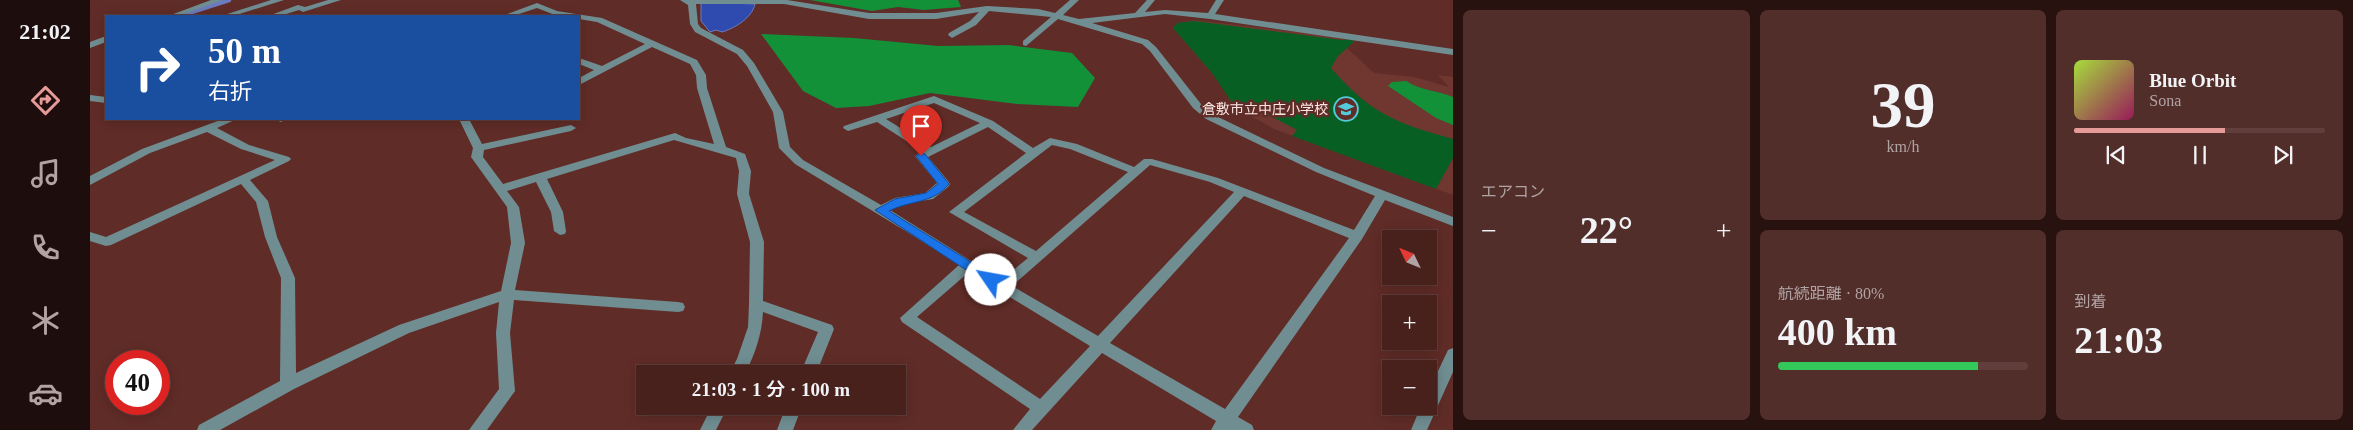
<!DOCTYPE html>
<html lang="ja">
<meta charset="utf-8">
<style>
body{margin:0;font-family:"Times New Roman","Noto Sans JP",serif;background:#522e2a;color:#f1f3f6;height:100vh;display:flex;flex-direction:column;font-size:19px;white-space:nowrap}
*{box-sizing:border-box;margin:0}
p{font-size:16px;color:#b1a3a4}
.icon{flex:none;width:28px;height:28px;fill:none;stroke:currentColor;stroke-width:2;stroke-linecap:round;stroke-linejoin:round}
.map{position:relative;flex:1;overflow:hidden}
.sheet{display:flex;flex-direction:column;gap:10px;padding:10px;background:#281210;width:900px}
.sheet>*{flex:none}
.guide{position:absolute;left:15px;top:15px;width:475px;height:105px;border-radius:0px;box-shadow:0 2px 12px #0003,0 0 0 1px #603e3b;background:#1a4fa0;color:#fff;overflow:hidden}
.needle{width:32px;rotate:313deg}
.controls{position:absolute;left:1292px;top:230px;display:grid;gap:10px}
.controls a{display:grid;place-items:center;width:55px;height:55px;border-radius:0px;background:#48211d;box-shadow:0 2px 12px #0003,0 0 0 1px #603e3b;font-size:25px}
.speed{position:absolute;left:15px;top:350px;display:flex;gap:10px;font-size:25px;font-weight:700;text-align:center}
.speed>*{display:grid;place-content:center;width:65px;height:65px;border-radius:50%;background:#48211d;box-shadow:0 2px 12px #0003,0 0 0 1px #603e3b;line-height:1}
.speed .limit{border:8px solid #d22;background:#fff;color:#111}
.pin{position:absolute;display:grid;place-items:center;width:42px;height:42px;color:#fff;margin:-51px -21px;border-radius:50% 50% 50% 0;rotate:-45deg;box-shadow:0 0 5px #0007}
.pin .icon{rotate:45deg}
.me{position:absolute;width:55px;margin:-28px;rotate:303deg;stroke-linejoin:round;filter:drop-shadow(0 0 4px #0008)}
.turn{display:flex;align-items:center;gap:18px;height:105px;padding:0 20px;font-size:22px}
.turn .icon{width:65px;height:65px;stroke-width:2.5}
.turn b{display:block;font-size:35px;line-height:42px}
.big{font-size:38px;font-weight:600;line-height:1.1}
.sheet .tile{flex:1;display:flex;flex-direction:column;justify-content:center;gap:8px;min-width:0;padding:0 18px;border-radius:8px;background:#522e2a}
.sheet .dial{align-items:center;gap:0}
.dial b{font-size:65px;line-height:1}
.song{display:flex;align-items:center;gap:15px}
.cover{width:60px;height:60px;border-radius:8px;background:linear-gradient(135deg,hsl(80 70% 55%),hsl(330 70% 35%))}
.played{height:5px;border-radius:2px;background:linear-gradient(90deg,#e69b98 60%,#603e3b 60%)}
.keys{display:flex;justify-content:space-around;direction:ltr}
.heat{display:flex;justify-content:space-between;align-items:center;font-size:28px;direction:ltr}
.charge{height:8px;border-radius:4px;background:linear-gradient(90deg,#34c759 80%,#603e3b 0)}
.sheet .tiles{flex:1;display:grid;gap:10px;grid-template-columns:repeat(3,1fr)}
.tile:first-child{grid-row:span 2}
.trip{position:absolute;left:546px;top:365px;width:270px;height:50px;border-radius:0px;background:#48211d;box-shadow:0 2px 12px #0003,0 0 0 1px #603e3b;font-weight:600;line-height:50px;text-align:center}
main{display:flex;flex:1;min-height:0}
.dock{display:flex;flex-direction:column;width:90px;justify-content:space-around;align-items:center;background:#1d0d0c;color:#b1a3a4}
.dock .icon{width:35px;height:35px}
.dock .current{color:#e69b98}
.dock b{font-size:22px;color:#f1f3f6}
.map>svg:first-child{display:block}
.built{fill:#703630}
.green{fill:#085f23}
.forest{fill:#129139}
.water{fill:#2f4baf;stroke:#6c7abf}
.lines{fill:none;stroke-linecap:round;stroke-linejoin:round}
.stream{stroke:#6c7abf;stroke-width:4.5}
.minor{fill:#708e92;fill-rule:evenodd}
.route{fill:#1a73e8;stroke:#114b97}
.labels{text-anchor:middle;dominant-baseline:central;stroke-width:5;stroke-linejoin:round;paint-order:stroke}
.poi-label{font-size:14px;fill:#fae6e3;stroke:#602c27;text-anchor:end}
</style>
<main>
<nav class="dock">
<b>21:02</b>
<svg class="icon current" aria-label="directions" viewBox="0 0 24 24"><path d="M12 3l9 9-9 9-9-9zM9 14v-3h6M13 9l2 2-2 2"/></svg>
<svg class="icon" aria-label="music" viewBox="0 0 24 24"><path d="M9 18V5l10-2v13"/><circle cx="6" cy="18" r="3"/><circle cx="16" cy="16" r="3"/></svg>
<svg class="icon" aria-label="phone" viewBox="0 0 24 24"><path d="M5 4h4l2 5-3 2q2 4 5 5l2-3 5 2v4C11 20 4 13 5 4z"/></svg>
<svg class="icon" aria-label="climate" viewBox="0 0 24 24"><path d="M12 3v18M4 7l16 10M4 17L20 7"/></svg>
<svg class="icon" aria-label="car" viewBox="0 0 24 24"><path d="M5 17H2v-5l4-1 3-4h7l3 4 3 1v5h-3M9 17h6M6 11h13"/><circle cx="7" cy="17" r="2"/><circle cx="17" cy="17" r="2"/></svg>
</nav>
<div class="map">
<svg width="1363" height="430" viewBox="0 0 1363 430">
<rect width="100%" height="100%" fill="#602c27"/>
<polygon class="built" points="1104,20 1260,38 1264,42 1257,48 1284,73 1324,77 1359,87 1348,75 1363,77 1363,195 1184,129 1145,107 1122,73 1083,28 1087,23"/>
<path class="green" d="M1104,21l148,19 9,-1 3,3 -16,14 -7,12c40,46 65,55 122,71v19l-17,31 -144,-53 5,-6 -42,-22 -12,3 -8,-4 -23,-34 -39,-45 4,-5z"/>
<g class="forest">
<polygon points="720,0 868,0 871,7 834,10 808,7 782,11"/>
<polygon points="671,34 764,38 848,46 919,45 982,53 1005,78 988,107 927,104 840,93 779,106 746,108 713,91"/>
<path d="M1316,81c15,10 31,9 47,16v28l-17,-7 -48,-32 4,-4z"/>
</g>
<path class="water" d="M611,2l54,2c-3,14 -20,24 -33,28l-6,-2 -6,2 -9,-11z"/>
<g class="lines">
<polyline class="stream" points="89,16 139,0"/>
<g class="minor">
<polygon points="121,0 133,0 89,16 78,16"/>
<polygon points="181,0 194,0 143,16 131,16"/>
<polygon points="238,0 251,0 213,12 209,10 190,16 178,16 208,5 215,7"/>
<path d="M590,0h107l82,13h67l51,-7 51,3 17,4 15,-13h9l-16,15 16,4 56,-6 12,-13h8l-10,12 20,-2 43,3 8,-13h8l-9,14 238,35v6l-243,-36 -45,-5 -73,9 56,17 8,7 45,57 13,11 110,53 129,49v9l-68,-26 -23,39 -124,178 14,8 2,5h-43l5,-9 -114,-68 -70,77h-19l17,-21 -128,-87 -2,-4 59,-53 -50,-32 -114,-69 -16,-16 -6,-36 -26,-46 -10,-12 -42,-22 -5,-8 -2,-19zM606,4h88l85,15h67l43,-7 -9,9 -21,12 -1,2 4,3 24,-13 13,-14 62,6 -28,24v4l3,1 32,-27 84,25 8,7 43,57 13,11 110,53 59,24 -21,34 -136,-52 -66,-19h-8l-10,8 -57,-23 -27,-6 -17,10 -40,-27 -59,-25 -90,30 -1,2 5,3 29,-9 45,29 -7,5 22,27 -12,10 -30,5 -14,7 -78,-45 -13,-13 -7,-35 -29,-49 -11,-13 -42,-22 -3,-4zM844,103l46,20 -49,24 -45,-28zM898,127l38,26 -77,59 79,46 -27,22 -111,-70 12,-6 31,-5 15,-12 2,-3 -2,-3 -20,-24zM962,145l18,4 58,23 -92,79 -72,-39zM1060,165l60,17 24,10 -136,144 -86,-50zM1154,196l105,42 -124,171 -115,-66zM879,272l121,74 -50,53 -123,-82z"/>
<path d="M447,3l20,8 45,7 95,42 9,15 1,13 19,59 19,7 6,17 -2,23 15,48 -1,59 69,24 2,4 -18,45h-16l18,-42 -55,-20c-1,22 -8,42 -18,62h-16l8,-15 11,-32 1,-23 1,-62 -13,-48 2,-23 -3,-13 -62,-18 -127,39 16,33 3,19 -1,3 -5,1 -6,-4 -3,-19 -15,-30 -29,9 12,16 6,36 -10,47 163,12 5,1 2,4 -2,4 -5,1 -164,-12 -4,33 5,58 -28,39h-18l30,-41 -3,-56 3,-31 -90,31 -115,56 -74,41h-23l2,-5 81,-44 1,-103 -16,-41 -9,-35 -15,-18 -130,61 -5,1 -16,-5v-9l16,5 169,-77 -34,-11 -34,-17 -57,21 -60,32v-9l52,-27 81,-30h14l-20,9 32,17 40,12 2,2 -2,2 -39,19 18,21 9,36 18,41 1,95 103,-48 102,-34 10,-48 -4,-36 -36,-50 2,-9 -14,-29h10l13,25 89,-19 5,3 -5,3 -87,19 -1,7 20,27 172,-51 11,5 28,6 -17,-56 -1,-13 -6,-11 -38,-17 -73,38v-7l15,-8 -15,-6v-6l23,8 43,-22 -48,-22 -18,-3v-3l-24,-1 -18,-7 -24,8h-11z"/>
<polygon points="16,36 16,42 0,48 0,42"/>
<polygon points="0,95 16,97 16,103 0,101"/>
<polygon points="184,119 196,119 191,122"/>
<polygon points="1363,348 1363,372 1337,430 1321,430 1331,406 1339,406 1339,390 1358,350"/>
<polygon points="622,406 638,406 626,430 610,430"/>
<polygon points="696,406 712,406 703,430 687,430"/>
</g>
</g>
<path class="route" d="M831,153l4,1 24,30c-16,20 -39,16 -60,27l106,66 2,3 -2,3h-9l-111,-73 20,-11 31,-6 12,-9 -22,-28z"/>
<defs>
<g id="school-ring" transform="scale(1.25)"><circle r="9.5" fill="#602c27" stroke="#53cbdb" stroke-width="1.5"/><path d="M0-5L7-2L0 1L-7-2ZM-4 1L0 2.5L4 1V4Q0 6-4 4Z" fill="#53cbdb"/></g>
</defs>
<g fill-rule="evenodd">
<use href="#school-ring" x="1256" y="109"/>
</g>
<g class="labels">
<g class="poi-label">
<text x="1238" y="109">倉敷市立中庄小学校</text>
</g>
</g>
</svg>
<div class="controls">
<a><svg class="needle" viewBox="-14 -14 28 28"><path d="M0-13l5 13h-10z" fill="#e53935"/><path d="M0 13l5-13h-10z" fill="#b1a3a4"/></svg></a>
<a>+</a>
<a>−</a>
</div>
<div class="speed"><div class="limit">40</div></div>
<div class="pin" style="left:831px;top:156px;background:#d93025"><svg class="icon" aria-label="arrive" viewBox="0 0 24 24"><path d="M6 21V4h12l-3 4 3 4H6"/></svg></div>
<svg class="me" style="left:901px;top:280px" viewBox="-20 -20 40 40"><circle r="19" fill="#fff"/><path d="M0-13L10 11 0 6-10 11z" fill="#1a73e8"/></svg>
<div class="trip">21:03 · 1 分 · 100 m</div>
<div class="guide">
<div class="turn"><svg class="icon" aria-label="right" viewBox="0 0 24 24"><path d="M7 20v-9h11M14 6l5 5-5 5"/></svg><div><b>50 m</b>右折</div></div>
</div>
</div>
<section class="sheet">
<div class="tiles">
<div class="tile"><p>エアコン</p>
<div class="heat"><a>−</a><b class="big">22°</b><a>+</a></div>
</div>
<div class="tile dial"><b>39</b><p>km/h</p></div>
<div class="tile">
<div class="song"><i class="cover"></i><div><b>Blue Orbit</b><p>Sona</p></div></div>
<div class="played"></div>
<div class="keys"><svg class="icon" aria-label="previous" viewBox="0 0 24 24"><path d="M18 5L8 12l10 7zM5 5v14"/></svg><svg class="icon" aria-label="pause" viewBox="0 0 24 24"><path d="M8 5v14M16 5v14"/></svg><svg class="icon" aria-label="next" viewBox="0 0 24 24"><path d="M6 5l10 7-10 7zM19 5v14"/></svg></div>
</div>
<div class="tile"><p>航続距離 · 80%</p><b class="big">400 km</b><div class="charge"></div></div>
<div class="tile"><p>到着</p><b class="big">21:03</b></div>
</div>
</section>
</main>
